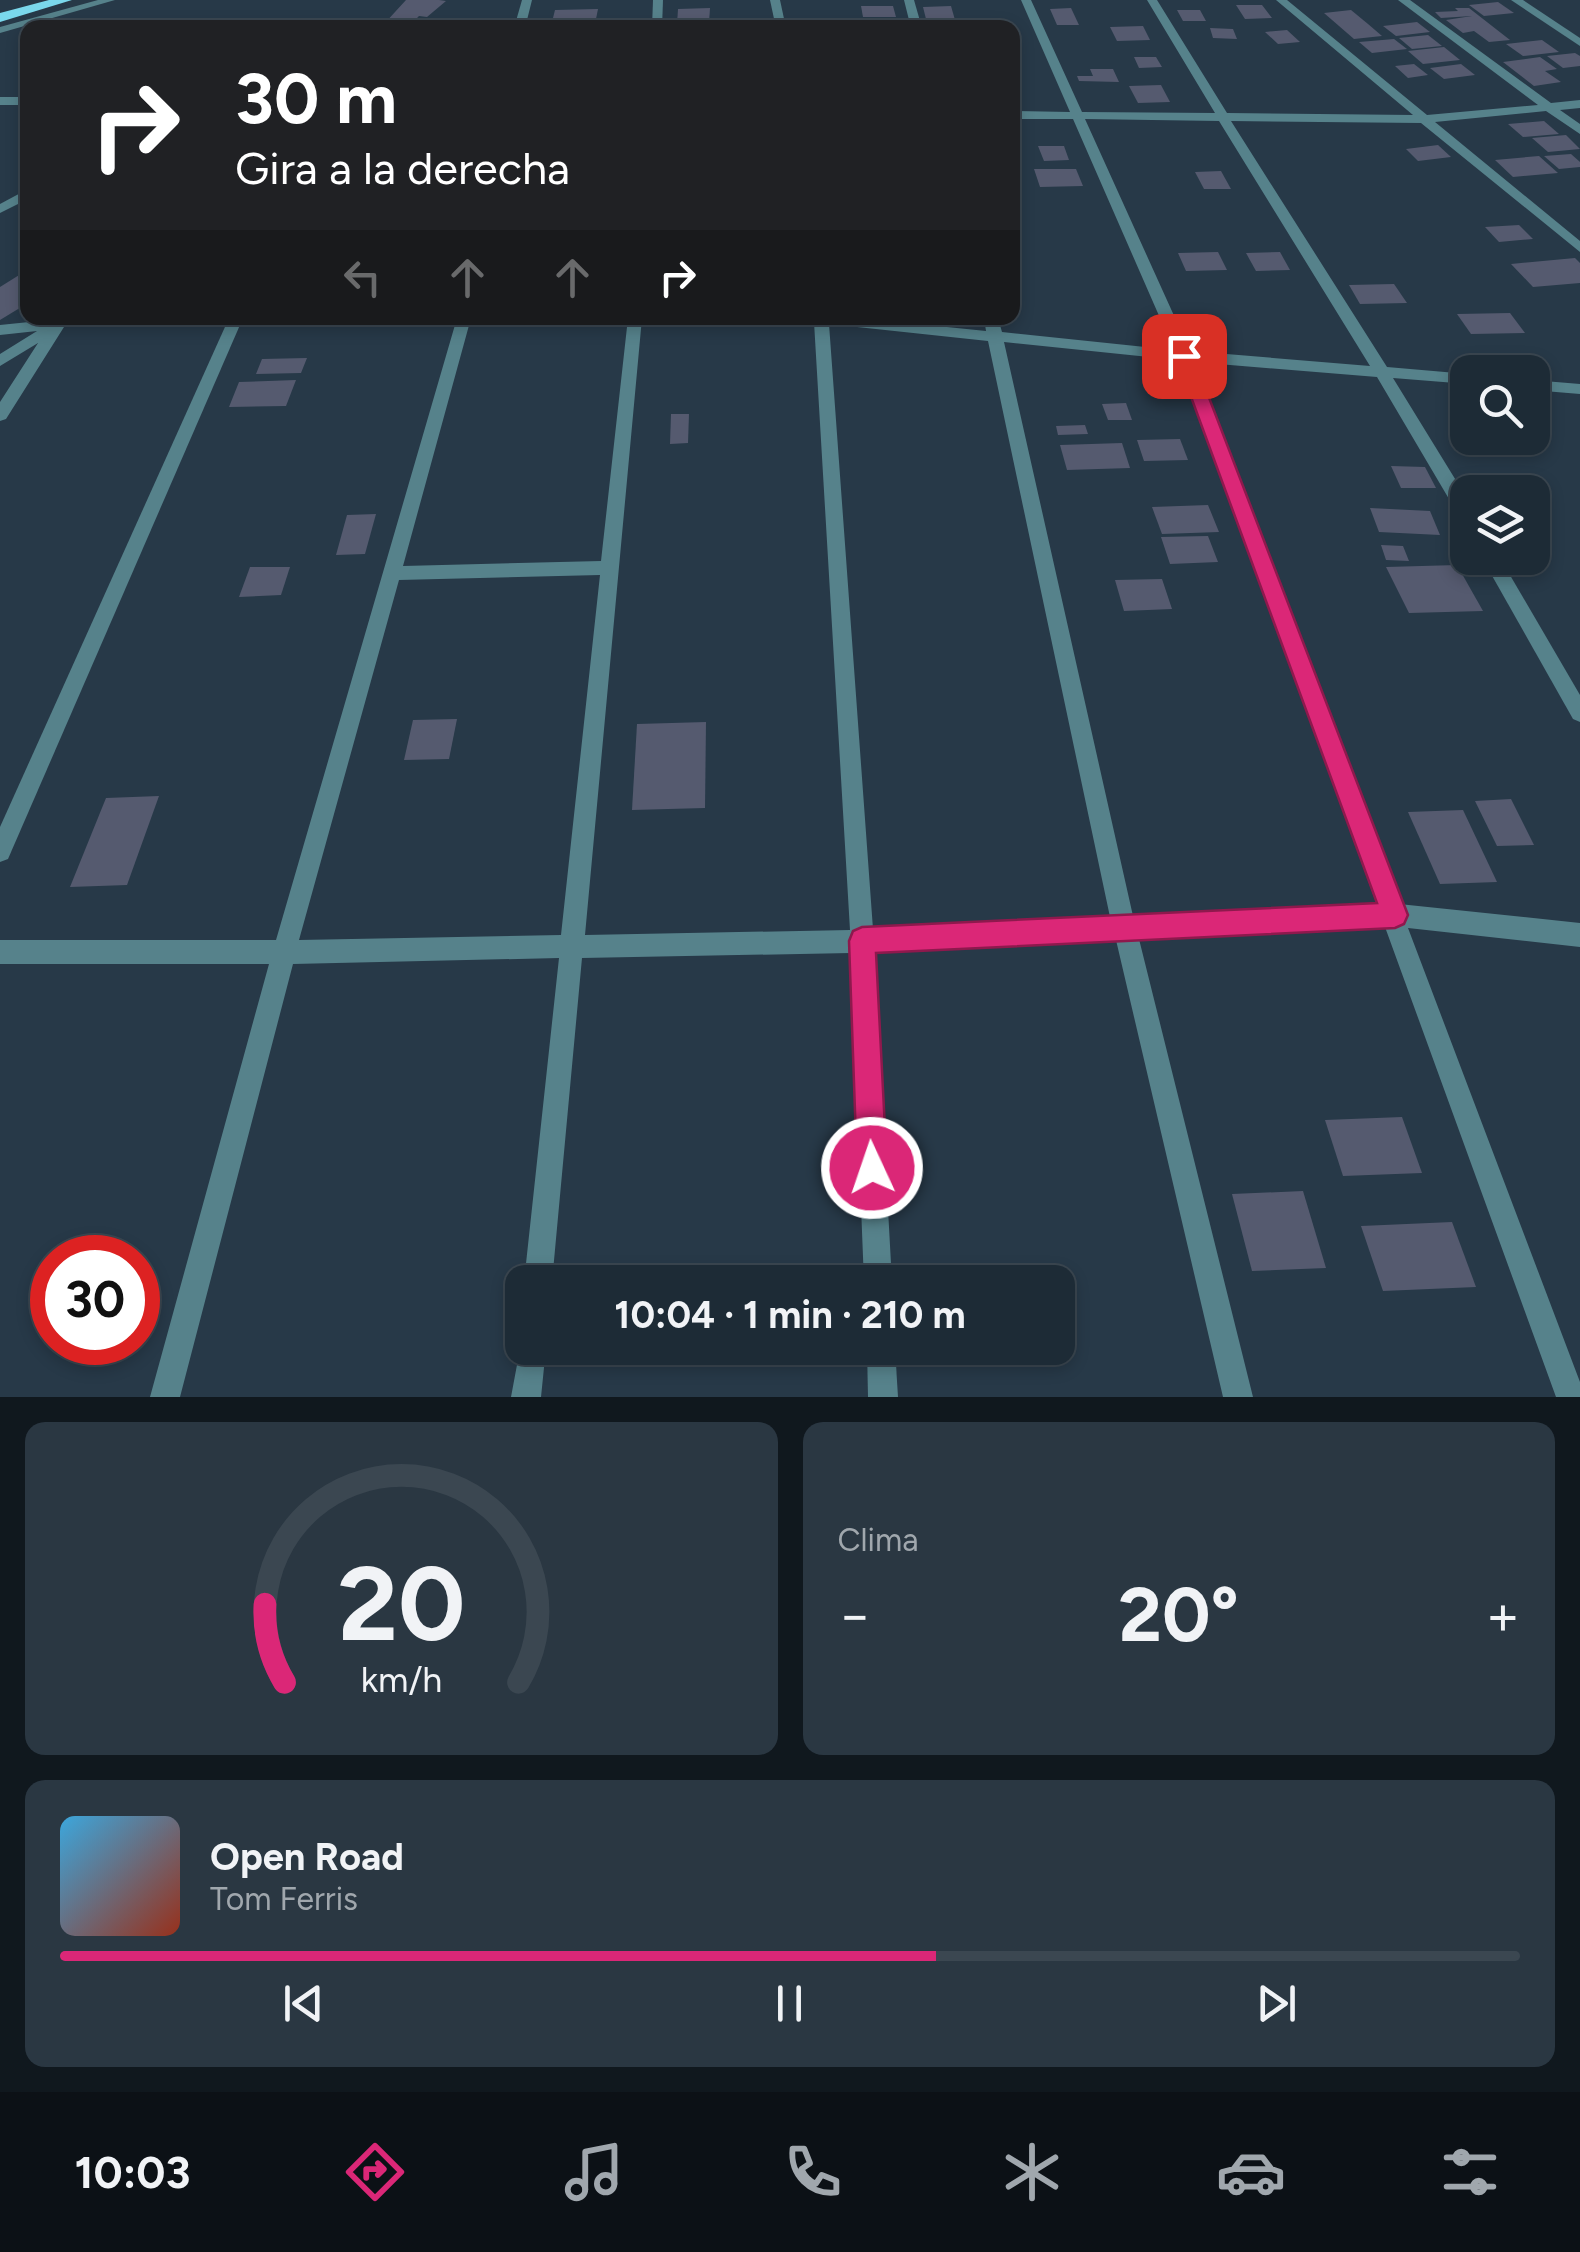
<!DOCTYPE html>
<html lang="es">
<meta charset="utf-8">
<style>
body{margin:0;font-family:Figtree,sans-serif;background:#2a3742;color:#f1f3f6;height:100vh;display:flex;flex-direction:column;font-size:38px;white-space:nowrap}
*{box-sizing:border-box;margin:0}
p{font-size:32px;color:#a0a7ad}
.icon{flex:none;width:55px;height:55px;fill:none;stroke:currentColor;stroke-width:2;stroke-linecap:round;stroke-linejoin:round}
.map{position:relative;height:1397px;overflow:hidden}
.side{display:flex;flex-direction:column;gap:25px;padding:25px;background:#10181e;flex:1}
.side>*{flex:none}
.banner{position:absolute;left:20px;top:20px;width:1000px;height:305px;border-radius:20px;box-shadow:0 5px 15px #0003,0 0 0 2px #3b4751;background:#202124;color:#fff;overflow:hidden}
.fabs{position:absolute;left:1450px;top:355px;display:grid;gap:20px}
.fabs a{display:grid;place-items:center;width:100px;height:100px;border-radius:20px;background:#1d2b36;box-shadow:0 5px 15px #0003,0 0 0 2px #3b4751;font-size:50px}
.speed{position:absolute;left:30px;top:1235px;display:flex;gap:20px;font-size:50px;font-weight:700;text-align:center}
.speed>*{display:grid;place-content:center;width:130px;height:130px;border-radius:50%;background:#1d2b36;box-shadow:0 5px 15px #0003,0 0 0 2px #3b4751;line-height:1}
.speed .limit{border:15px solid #d22;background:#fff;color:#111}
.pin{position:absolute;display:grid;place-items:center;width:85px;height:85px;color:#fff;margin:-42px;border-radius:20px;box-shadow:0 5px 15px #0006}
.me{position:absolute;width:110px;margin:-55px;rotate:357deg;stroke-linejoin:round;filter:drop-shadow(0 0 8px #0008)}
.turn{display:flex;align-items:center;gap:35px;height:210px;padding:0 50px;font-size:45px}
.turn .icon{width:130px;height:130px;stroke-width:2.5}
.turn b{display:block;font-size:70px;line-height:85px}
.lanes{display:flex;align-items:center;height:95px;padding:0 50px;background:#0003;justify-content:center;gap:50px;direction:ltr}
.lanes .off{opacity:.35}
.big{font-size:75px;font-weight:700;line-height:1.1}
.side .tile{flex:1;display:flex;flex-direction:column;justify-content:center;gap:15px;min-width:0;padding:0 35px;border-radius:20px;background:#2a3742}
.side .dial{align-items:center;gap:0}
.dial svg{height:260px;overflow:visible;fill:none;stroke:#3b4751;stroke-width:7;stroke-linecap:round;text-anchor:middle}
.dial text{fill:#f1f3f6;stroke:none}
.song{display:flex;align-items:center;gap:30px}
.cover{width:120px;height:120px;border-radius:15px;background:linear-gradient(135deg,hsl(200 70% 55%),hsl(10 70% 35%))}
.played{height:10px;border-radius:5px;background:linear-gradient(90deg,#db2777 60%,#3b4751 60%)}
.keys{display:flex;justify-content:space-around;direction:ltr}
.heat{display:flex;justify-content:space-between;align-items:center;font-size:55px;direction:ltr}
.side .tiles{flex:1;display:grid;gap:25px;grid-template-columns:1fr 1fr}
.tile:last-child{grid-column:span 2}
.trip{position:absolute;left:505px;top:1265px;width:570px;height:100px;border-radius:20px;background:#1d2b36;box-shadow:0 5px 15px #0003,0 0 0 2px #3b4751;font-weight:700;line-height:100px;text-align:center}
.menu{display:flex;height:160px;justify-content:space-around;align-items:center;background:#0c1116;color:#a0a7ad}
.menu .icon{width:70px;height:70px}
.menu .current{color:#db2777}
.menu b{font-size:45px;color:#f1f3f6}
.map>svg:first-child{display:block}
.building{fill:#555a6f}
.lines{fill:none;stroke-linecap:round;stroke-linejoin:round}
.service{fill:#56828b;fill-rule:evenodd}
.minor{fill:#56828b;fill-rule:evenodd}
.trunk{fill:#7ad8ec;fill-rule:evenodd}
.route{fill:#db2777;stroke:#8e194d;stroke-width:2.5}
</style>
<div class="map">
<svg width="1580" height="1397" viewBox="0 0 1580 1397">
<rect width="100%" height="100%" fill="#273948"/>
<g class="building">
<polygon points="406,0 439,0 446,1 427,17 419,16 408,27 384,24"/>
<polygon points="1498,2 1514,13 1484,16 1469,5"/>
<polygon points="1236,5 1262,5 1272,18 1245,19"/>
<polygon points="861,6 893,6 896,17 863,17"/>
<polygon points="951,6 957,27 928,27 923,7"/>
<polygon points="710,8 709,23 677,24 678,9"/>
<polygon points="1071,8 1079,25 1057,25 1050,9"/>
<polygon points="1455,8 1469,8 1510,40 1489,42 1474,31 1463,33 1446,20 1472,16 1441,18 1435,12 1458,11"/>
<polygon points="598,9 596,19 552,22 555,10"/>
<polygon points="1177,10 1200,10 1206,21 1183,21"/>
<polygon points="1351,10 1368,24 1382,36 1354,39 1324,13"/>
<polygon points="1417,22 1430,32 1396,36 1383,26"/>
<polygon points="1143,26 1150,40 1117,41 1110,27"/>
<polygon points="1210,28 1233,29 1237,39 1213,38"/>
<polygon points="1287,30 1300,42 1278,44 1265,32"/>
<polygon points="1428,35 1442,46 1412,49 1399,38"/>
<polygon points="1394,39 1407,49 1372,53 1359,42"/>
<polygon points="1542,40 1559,52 1523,56 1506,44"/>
<polygon points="1444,47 1460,60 1423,64 1408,51"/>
<polygon points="1575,53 1580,56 1580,66 1563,68 1547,56"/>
<polygon points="1134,57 1156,57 1162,67 1139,68"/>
<polygon points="1540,57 1557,69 1545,71 1561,82 1534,86 1503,62"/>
<polygon points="1414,64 1428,75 1408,78 1395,66"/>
<polygon points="1461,64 1475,75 1444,79 1430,68"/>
<polygon points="1090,69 1113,69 1119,82 1079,81 1077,76 1093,76"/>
<polygon points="1161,85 1170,102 1138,103 1129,86"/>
<polygon points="1544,121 1559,134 1523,137 1508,124"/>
<polygon points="1566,135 1580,149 1548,152 1532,138"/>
<polygon points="1438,145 1451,157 1418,161 1406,149"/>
<polygon points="1038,146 1064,146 1069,160 1044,161"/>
<polygon points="1571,154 1580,162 1580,167 1559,169 1544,156"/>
<polygon points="1539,156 1558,173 1513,177 1495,160"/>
<polygon points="1034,169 1076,169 1083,186 1040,187"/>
<polygon points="1221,171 1231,189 1204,189 1195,172"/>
<polygon points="1519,225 1533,239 1499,242 1485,227"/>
<polygon points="1218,252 1227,270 1186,271 1178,253"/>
<polygon points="1280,252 1290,270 1256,271 1246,253"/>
<polygon points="1575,258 1580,263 1580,283 1533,287 1511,264"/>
<polygon points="24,272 28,273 28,303 0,320 0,287"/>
<polygon points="1394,284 1407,303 1360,304 1349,285"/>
<polygon points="1510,313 1525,333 1471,334 1457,314"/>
<polygon points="307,358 301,373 256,374 262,359"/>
<polygon points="296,380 286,406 229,407 239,382"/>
<polygon points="1126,403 1132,420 1108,420 1102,404"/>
<polygon points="671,414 689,414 688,443 670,444"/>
<polygon points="1085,425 1088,434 1058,435 1056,426"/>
<polygon points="1180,439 1188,460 1144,461 1137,440"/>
<polygon points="1122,443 1130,468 1067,470 1060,445"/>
<polygon points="1391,466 1425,467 1436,488 1401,488"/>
<polygon points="1208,505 1219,532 1162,534 1152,507"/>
<polygon points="1370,508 1430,511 1440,535 1379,532"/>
<polygon points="376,514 365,554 336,555 347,515"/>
<polygon points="1208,536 1218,562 1170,564 1161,537"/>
<polygon points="1381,545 1403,546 1409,561 1386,560"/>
<polygon points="1457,565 1483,611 1409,613 1386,567"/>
<polygon points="250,567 290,567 281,595 239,597"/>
<polygon points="1162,579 1172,609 1124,611 1115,580"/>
<polygon points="457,719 449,759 404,760 413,720"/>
<polygon points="706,722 705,808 632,810 637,724"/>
<polygon points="159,796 127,885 70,887 106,798"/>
<polygon points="1511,799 1534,845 1497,846 1475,801"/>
<polygon points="1463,810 1497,882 1440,884 1408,812"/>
<polygon points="1402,1117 1422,1173 1343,1176 1325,1120"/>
<polygon points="1303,1191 1326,1268 1252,1271 1232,1194"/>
<polygon points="1452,1222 1476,1287 1383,1291 1361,1226"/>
</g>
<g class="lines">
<polygon class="service" points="339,21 344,24 341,28 328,28"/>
<g class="minor">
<polygon points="98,0 115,0 0,33 0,27"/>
<polygon points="522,0 532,0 525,28 514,28"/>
<polygon points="653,0 663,0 662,28 652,28"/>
<polygon points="770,0 780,0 786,28 776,28"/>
<polygon points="904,0 914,0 922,28 911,28"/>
<path d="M1021,0h10l51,112 133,1 -68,-113h10l70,113 186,2 -137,-115h11l140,115 111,-10 -140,-105h12l141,103 29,-3v8l-20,2 20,14v10l-34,-23 -111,11 145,119v11l-159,-129 -190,-2 156,246 81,7v10l-75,-6 75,122v22l-6,-1 -85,-144 -183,-15 205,542 181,19v24l-172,-19 172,454v15h-24l-171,-470 -246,12 114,458h-30l-107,-457 -242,12 18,330h-28l-13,-329 -269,5 -30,324h-28l35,-324 -266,6 -113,433h-30l119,-433h-269v-24h276l181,-622h14l-68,248 198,-5 27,-243h14l-57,617 265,-5 -36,-608 -3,-4h48l127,13 -2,-13h14l4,14 172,18 -101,-231h-61v-8l58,1zM1085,119l134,2 151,245 -180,-15zM829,324l159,17 122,576 -237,12zM1004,342l174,18 199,545 -244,11zM600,575l-39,360 -262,5 100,-360z"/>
<polygon points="1511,0 1523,0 1580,38 1580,46"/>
<rect x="0" y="97" width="28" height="8"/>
<polygon points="28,189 28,199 0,213 0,204"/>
<polygon points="68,318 112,318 105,323 64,327 6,419 0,421 0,402 38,343 0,366 0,354 37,331 0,335 0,325"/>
<polygon points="229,318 243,318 8,859 0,862 0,827"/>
<polygon points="1532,380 1580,384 1580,394 1532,390"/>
<polygon points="1482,558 1500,558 1580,695 1580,722 1573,719"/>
<polygon points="522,1338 522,1348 546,1348 541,1397 511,1397"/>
<polygon points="867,1348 895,1348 898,1397 868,1397"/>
</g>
<polygon class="trunk" points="49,0 72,0 0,22 0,13"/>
</g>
<polygon class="route" points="1184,350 1193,356 1408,915 1404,924 1395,928 876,953 887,1168 883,1179 872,1184 862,1179 857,1168 849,941 853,931 862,927 1377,903 1176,356"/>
</svg>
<div class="fabs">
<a><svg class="icon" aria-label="search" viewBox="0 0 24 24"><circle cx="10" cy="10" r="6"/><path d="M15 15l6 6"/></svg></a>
<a><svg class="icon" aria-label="layers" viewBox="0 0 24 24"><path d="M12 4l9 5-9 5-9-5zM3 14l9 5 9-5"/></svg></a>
</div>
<div class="speed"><div class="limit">30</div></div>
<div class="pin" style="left:1184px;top:356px;background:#d93025"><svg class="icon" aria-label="arrive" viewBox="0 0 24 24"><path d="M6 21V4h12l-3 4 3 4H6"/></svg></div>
<svg class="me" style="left:872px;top:1168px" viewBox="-20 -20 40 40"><circle r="17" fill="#db2777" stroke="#fff" stroke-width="3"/><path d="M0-11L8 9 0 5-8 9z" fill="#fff"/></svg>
<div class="trip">10:04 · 1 min · 210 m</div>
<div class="banner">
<div class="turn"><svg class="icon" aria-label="right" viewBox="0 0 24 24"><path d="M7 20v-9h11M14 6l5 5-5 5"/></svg><div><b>30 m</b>Gira a la derecha</div></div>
<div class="lanes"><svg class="icon off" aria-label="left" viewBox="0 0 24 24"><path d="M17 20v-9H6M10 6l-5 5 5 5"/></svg><svg class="icon off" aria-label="ahead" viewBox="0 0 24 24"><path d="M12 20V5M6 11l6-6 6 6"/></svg><svg class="icon off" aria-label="ahead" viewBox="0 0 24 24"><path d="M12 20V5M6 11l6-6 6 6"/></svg><svg class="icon" aria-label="right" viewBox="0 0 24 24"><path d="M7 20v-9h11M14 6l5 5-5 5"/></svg></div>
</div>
</div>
<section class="side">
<div class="tiles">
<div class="tile dial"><svg viewBox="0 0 100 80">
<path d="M14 69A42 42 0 1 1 86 69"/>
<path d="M14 69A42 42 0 0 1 8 45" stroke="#db2777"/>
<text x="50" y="56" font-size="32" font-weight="700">20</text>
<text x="50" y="72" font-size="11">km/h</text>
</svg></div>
<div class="tile"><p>Clima</p>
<div class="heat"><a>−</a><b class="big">20°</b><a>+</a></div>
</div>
<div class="tile">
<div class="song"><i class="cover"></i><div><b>Open Road</b><p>Tom Ferris</p></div></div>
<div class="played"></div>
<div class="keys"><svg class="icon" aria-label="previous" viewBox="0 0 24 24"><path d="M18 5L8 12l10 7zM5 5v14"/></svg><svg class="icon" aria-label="pause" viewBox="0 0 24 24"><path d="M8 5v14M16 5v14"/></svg><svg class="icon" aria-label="next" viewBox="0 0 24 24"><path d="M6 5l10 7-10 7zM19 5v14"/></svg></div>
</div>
</div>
</section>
<nav class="menu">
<b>10:03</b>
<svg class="icon current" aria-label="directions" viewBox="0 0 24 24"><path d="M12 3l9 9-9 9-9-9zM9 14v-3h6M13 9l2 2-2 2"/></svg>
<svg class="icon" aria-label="music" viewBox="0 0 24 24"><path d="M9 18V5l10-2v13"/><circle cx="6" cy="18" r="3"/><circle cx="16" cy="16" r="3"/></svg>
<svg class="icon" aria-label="phone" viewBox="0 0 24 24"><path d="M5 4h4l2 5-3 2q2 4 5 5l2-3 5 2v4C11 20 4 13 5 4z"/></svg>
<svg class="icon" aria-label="climate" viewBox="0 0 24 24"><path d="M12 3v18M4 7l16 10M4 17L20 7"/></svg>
<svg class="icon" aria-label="car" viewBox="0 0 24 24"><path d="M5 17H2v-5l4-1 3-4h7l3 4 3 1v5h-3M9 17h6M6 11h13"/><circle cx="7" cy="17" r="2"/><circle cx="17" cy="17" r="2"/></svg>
<svg class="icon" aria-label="filters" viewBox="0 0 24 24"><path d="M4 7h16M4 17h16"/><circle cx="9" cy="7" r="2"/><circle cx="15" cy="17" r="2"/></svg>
</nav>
